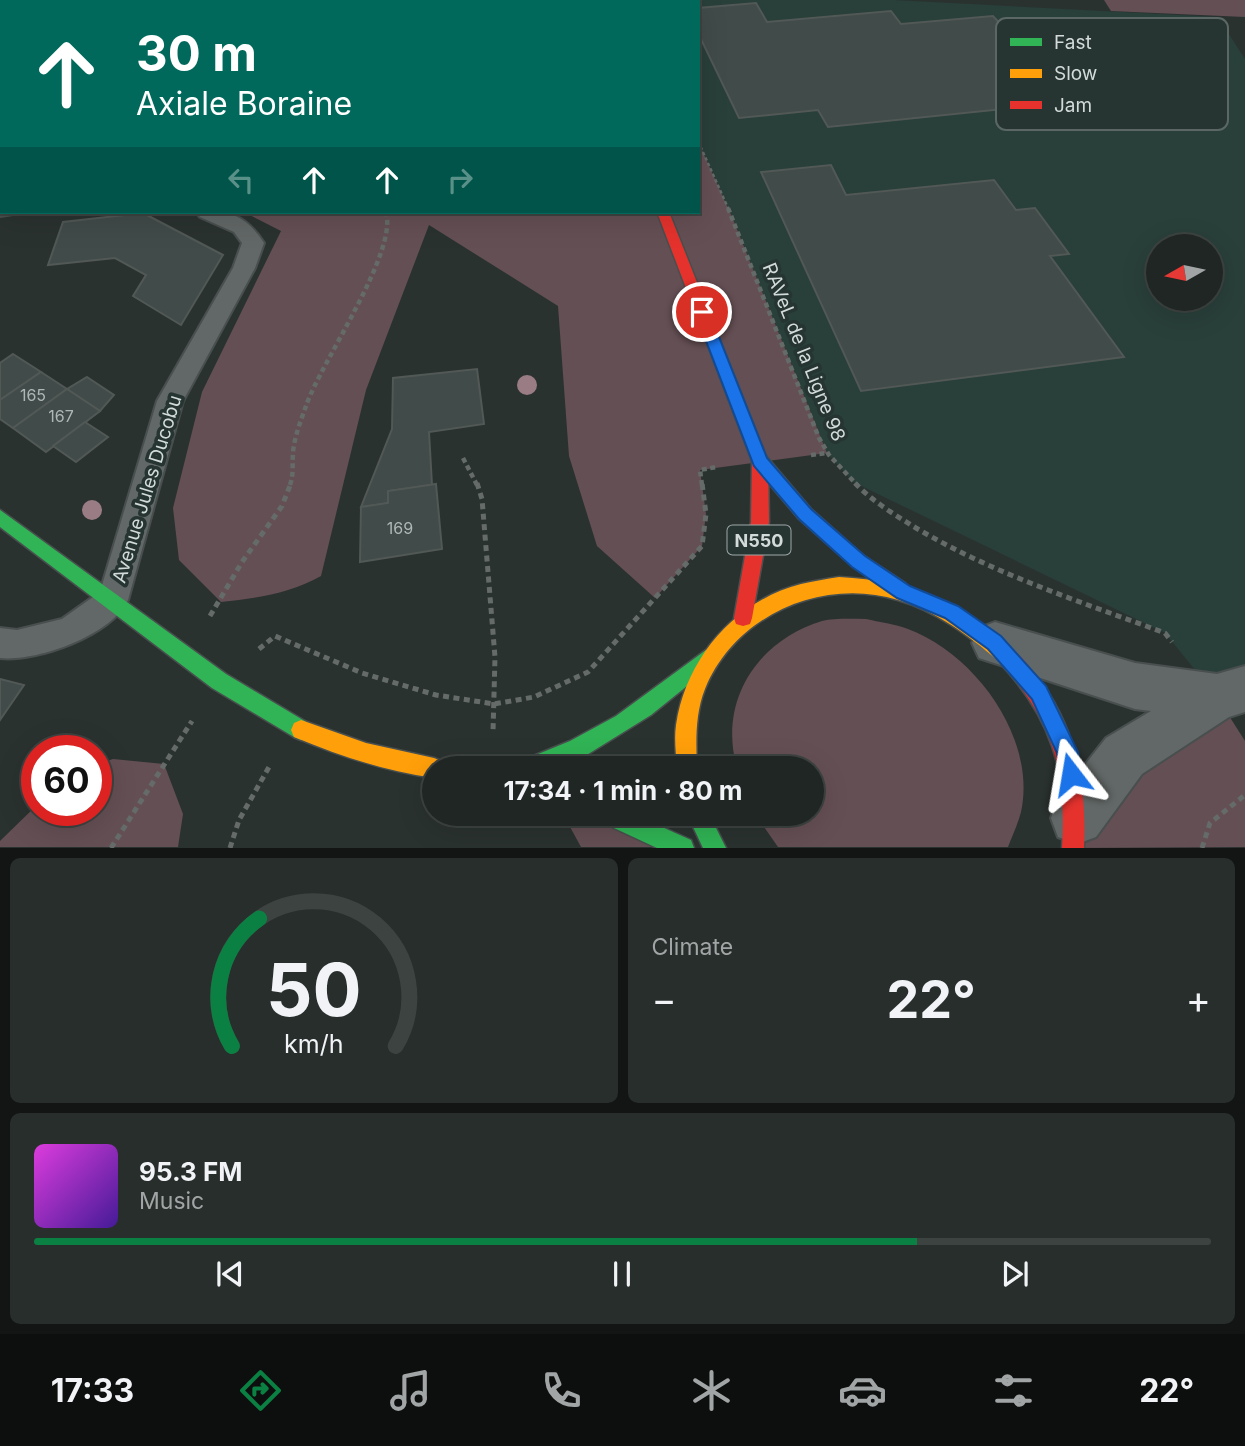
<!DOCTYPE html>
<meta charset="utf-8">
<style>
body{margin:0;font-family:Inter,sans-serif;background:#282e2c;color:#f1f3f6;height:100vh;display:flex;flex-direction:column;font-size:26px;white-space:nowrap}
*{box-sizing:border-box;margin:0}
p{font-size:23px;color:#a2a5a6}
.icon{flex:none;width:38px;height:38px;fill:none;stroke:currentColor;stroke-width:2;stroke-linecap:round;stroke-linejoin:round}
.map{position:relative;height:848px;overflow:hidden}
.side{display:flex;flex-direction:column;gap:10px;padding:10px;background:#121514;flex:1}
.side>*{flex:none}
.guide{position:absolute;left:0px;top:0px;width:700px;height:214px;box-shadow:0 7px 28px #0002,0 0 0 2px #3d4341;background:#00695c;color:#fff;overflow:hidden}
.needle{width:46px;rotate:261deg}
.fabs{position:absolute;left:1146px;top:234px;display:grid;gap:14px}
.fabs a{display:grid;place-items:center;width:77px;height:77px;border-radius:50%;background:#202624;box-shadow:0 7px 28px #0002,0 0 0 2px #3d4341;font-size:35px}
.speed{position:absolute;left:21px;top:735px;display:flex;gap:14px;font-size:35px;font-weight:700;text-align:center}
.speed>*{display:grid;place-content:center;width:91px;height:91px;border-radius:50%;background:#202624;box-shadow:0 7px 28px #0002,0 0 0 2px #3d4341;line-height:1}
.speed .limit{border:10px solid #d22;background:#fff;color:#111}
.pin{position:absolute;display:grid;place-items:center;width:60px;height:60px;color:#fff;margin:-30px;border:4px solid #fff;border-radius:50%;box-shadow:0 2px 7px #0007}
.me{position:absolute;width:77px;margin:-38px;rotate:346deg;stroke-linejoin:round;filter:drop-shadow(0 0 5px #0008)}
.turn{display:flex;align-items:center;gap:24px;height:147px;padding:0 21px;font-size:32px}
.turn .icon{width:91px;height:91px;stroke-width:2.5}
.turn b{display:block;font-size:49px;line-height:60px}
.lanes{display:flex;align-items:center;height:66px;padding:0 21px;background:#0003;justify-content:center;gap:35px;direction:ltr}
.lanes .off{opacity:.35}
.big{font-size:52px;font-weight:700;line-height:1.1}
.side .card{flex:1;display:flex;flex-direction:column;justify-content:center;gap:10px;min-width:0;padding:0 24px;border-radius:10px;background:#282e2c}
.side .dial{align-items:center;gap:0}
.dial svg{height:182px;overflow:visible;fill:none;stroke:#3d4341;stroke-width:7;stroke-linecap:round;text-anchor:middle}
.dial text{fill:#f1f3f6;stroke:none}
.song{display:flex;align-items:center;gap:21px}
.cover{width:84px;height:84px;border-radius:10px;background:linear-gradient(135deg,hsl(300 70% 55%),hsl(260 70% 35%))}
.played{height:7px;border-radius:4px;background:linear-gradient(90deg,#0b8043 75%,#3d4341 75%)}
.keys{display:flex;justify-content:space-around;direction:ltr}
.heat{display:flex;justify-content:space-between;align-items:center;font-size:38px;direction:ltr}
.side .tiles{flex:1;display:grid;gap:10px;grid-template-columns:1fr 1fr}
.card:last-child{grid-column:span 2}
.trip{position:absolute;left:422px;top:756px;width:402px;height:70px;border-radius:35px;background:#202624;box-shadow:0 7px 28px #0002,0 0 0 2px #3d4341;font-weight:700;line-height:70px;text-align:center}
.dock{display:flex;height:112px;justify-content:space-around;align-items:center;background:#0d0f0e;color:#a2a5a6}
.dock .icon{width:49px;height:49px}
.dock .active{color:#0b8043}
.dock b{font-size:32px;color:#f1f3f6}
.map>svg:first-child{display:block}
.built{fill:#293f3a;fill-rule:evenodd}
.green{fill:#644f54}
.building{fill:#414b49;stroke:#515856;stroke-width:2}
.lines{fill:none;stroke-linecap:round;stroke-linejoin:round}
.lane-casing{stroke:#484f4e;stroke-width:4}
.street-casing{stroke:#484f4e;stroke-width:4}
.fast-casing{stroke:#484f4e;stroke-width:3}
.slow-casing{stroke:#484f4e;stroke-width:3}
.jam-casing{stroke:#484f4e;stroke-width:3}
.path-far2{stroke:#656b69;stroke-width:2.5;stroke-dasharray:3.5 2.5;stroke-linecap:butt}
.path-far1{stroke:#656b69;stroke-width:4.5;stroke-dasharray:5 3.5;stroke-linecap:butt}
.path{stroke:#656b69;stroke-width:5;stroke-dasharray:6 4.5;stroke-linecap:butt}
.lane{fill:#626867;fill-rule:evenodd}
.street{fill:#626867;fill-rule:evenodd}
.fast{fill:#30b455;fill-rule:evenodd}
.slow{fill:#ff9f0a;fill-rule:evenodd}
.jam{fill:#e5322d;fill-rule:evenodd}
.tree{fill:#9a7d84}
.route{fill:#1a73e8;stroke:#114b97;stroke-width:2}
.labels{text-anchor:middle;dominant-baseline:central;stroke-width:7;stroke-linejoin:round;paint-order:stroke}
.number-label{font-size:16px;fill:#aeb7b5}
.shield{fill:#263532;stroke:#9ea9a7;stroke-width:2}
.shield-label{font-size:18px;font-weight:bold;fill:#d2dbd9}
.street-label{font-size:19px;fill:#d2dbd9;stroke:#263532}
.key{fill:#263532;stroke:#5a6764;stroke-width:2}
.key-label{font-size:19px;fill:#d2dbd9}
</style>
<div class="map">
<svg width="1245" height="848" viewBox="0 0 1245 848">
<rect width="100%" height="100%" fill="#2a3230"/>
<path class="built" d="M635,0h259l324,17 27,42v630l-28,8 -52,-64 -312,-151 -26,-29 -95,-236 -34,-76v-139zM1158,247h53v52h-53z"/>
<g class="green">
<polygon points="1104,0 1245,0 1245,17 1111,11"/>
<path d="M698,141l34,76 95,236 -127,17 6,44 -4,32 -47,52 -58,-52 -28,-90 -11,-150 -129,-81 -63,165 -45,186c-32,18 -64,22 -100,26l-42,-42 -6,-52 29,-116 79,-161 -37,-19h454z"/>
<path d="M866,619c13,3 29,5 42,10 67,25 129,109 113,183 -3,12 -9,24 -13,35h-230l-23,-33h57v-46h-75c-19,-67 20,-127 85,-147 13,-3 30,-2 44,-2z"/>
<polygon points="1217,697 1245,741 1245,847 1073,848 1077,818"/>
<polygon points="113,759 164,764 183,814 178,847 0,847 0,841 37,805 37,810 96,810 96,765"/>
<polygon points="563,814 609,814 683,847 581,847"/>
</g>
<g class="building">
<polygon points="756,3 767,22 891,11 901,24 993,16 1072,102 828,127 818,110 739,118 698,33 698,8"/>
<polygon points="831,165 846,195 994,180 1016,210 1035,208 1069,254 1050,256 1124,357 861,391 761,172"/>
<polygon points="143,213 223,255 181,325 133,296 146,275 115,258 48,265 63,222"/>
<polygon points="13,354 41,372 0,400 0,363"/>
<polygon points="477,369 484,424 429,432 432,485 388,491 388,503 361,507 392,429 393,378"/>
<polygon points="41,372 67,389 13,428 0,419 0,400"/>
<polygon points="87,377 114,395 100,411 67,389"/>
<polygon points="67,389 100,411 46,452 13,428"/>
<polygon points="85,422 108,437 76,462 53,446"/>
<polygon points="436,484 442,549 360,562 361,507 388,503 388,491"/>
<polygon points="0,679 24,685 0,720"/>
</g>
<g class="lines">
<g class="lane-casing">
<path id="lane" d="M196,212c34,-1 49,2 68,31l-9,25 -72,133 -55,199c-16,35 -91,62 -128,58v-30l17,2 45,-11 38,-27 57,-191 76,-133 9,-25 -8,-11 -34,-15z"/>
</g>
<g class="street-casing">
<g id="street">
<polygon points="0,198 2,212 14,212 13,214 0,216"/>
<polygon points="995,622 1135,663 1217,674 1245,666 1245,712 1229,717 1142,774 1096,837 1077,844 1058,837 1051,818 1058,799 1106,738 1151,711 1135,709 979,658 972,643 979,628"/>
</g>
</g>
<g class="fast-casing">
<g id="fast">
<rect x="575" y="0" width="10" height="2"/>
<polygon points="760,455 766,456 811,509 864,556 905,583 908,589 905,595 899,597 893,595 852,566 799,519 754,466 752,461 754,456"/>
<polygon points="0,510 226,674 308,723 311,730 308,737 301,740 294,737 212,688 0,527"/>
<polygon points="706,650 713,653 716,659 713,665 651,715 585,756 556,768 518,768 521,761 570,741 616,716"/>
<polygon points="598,814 633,814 691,840 694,848 657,848 601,822"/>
<polygon points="687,814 709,814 726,848 703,848"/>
</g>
</g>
<g class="slow-casing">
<g id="slow">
<path d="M839,577c75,4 114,23 172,71l3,6 -3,6 -7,3 -7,-3c-29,-25 -61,-49 -99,-60 -76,-23 -163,15 -193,89 -10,25 -9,53 -8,79h-20c-1,-14 -3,-29 -1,-43 10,-67 59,-124 125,-141 13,-3 25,-5 38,-7z"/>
<path d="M301,720l65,23 68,15 7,3 3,7h-10v10c-49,-7 -94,-22 -140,-41l-3,-7 3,-7z"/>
</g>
</g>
<g class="jam-casing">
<g id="jam">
<polygon points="657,212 669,212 768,461 769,522 752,618 750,624 743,626 736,624 734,618 751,522 752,461"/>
<path d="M1004,645c13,5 23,18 31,29 40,51 52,110 49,174h-22c5,-78 -10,-131 -65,-188l-3,-6 3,-6z"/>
</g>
</g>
<g class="path-far2">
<polyline points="0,60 2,58"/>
<polyline points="698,141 729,210"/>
</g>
<g class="path-far1">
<polyline points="728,208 819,438 829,455 857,485"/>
<polyline points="811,455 827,453"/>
<polyline points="463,458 477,485"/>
<path d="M290,485c4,-11 2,-21 3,-32 1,-15 8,-33 13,-47 15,-44 92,-153 80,-194"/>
<polyline points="702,485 700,470 716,467"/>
</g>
<g class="path">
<polyline points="477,483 482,499 495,657 493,732"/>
<path d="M855,483c17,18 40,32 61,45 78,46 165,74 249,105l7,9"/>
<polyline points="210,616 242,562 282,506 291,483"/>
<polyline points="259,649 275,636 362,673 436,695 494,704 534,697 588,672 702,546 706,514 702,483"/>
<polyline points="111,848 192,721"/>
<polyline points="230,848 239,820 269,767"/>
<polyline points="1202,848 1210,823 1245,795"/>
</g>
<use href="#lane" class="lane"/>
<use href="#street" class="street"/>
<use href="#fast" class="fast"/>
<use href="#slow" class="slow"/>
<use href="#jam" class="jam"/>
</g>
<g class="tree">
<circle cx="527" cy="385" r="10"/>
<circle cx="92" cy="510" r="10"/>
</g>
<polygon class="route" points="702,307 709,312 767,458 811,509 865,556 910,586 958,606 1001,636 1046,686 1078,752 1081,774 1078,781 1071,785 1063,781 1057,753 1032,699 988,649 945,618 897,598 852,567 799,519 754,466 695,312"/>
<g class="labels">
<g class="number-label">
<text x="33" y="395">165</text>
<text x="61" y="416">167</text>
<text x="400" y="528">169</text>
</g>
<rect class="shield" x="727.5" y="525.5" width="63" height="29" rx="5"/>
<g class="shield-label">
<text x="759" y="540">N550</text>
</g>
<g class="street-label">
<text transform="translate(804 352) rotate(68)">RAVeL de la Ligne 98</text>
<text transform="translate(147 489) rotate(-73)">Avenue Jules Ducobu</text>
</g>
</g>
<rect x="996" y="18" width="232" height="112" rx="10" class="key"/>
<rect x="1010" y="38" width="32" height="8" fill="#30b455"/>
<rect x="1010" y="69" width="32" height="9" fill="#ff9f0a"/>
<rect x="1010" y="101" width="32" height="8" fill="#e5322d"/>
<g class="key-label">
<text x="1054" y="49">Fast</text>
<text x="1054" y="80">Slow</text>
<text x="1054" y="112">Jam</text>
</g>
</svg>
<div class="fabs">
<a><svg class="needle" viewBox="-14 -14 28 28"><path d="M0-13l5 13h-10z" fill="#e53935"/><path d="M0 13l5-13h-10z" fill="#a2a5a6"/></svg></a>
</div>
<div class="speed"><div class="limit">60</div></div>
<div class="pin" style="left:702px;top:312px;background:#d93025"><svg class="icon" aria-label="arrive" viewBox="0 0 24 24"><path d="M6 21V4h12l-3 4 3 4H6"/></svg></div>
<svg class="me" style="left:1071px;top:774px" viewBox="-20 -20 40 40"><path d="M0-17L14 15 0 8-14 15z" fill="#1a73e8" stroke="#fff" stroke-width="4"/></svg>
<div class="trip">17:34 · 1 min · 80 m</div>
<div class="guide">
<div class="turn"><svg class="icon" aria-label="ahead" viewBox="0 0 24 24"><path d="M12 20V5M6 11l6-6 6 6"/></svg><div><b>30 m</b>Axiale Boraine</div></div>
<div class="lanes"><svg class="icon off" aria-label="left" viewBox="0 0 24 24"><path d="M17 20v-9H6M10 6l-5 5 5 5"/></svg><svg class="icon" aria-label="ahead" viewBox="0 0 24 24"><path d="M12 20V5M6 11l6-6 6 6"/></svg><svg class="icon" aria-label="ahead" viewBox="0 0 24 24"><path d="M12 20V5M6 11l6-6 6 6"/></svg><svg class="icon off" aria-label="right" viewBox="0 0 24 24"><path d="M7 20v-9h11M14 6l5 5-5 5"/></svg></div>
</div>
</div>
<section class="side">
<div class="tiles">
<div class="card dial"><svg viewBox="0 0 100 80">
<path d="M14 69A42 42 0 1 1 86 69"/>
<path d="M14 69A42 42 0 0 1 26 13" stroke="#0b8043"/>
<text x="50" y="56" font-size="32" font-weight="700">50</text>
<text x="50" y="72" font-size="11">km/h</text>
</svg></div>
<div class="card"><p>Climate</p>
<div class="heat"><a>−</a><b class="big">22°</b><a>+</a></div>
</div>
<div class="card">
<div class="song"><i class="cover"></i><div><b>95.3 FM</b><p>Music</p></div></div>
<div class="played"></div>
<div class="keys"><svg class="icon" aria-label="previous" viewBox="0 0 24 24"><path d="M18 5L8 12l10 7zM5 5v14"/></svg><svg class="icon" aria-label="pause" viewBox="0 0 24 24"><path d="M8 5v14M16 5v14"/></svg><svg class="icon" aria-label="next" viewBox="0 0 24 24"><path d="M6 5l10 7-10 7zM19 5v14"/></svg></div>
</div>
</div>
</section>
<nav class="dock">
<b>17:33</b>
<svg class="icon active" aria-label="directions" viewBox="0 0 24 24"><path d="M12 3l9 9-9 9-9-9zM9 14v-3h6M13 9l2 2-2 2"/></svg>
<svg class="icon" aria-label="music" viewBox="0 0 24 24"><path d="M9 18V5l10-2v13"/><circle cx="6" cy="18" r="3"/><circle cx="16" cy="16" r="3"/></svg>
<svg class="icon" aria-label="phone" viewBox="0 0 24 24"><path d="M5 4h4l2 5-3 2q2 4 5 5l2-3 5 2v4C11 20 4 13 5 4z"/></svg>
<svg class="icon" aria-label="climate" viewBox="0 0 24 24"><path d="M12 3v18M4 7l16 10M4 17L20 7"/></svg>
<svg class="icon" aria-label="car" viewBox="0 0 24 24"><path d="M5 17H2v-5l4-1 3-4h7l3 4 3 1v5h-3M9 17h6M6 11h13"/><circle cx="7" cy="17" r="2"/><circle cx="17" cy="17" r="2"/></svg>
<svg class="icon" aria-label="filters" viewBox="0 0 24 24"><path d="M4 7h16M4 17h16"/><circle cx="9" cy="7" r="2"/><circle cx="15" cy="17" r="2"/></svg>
<b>22°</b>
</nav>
